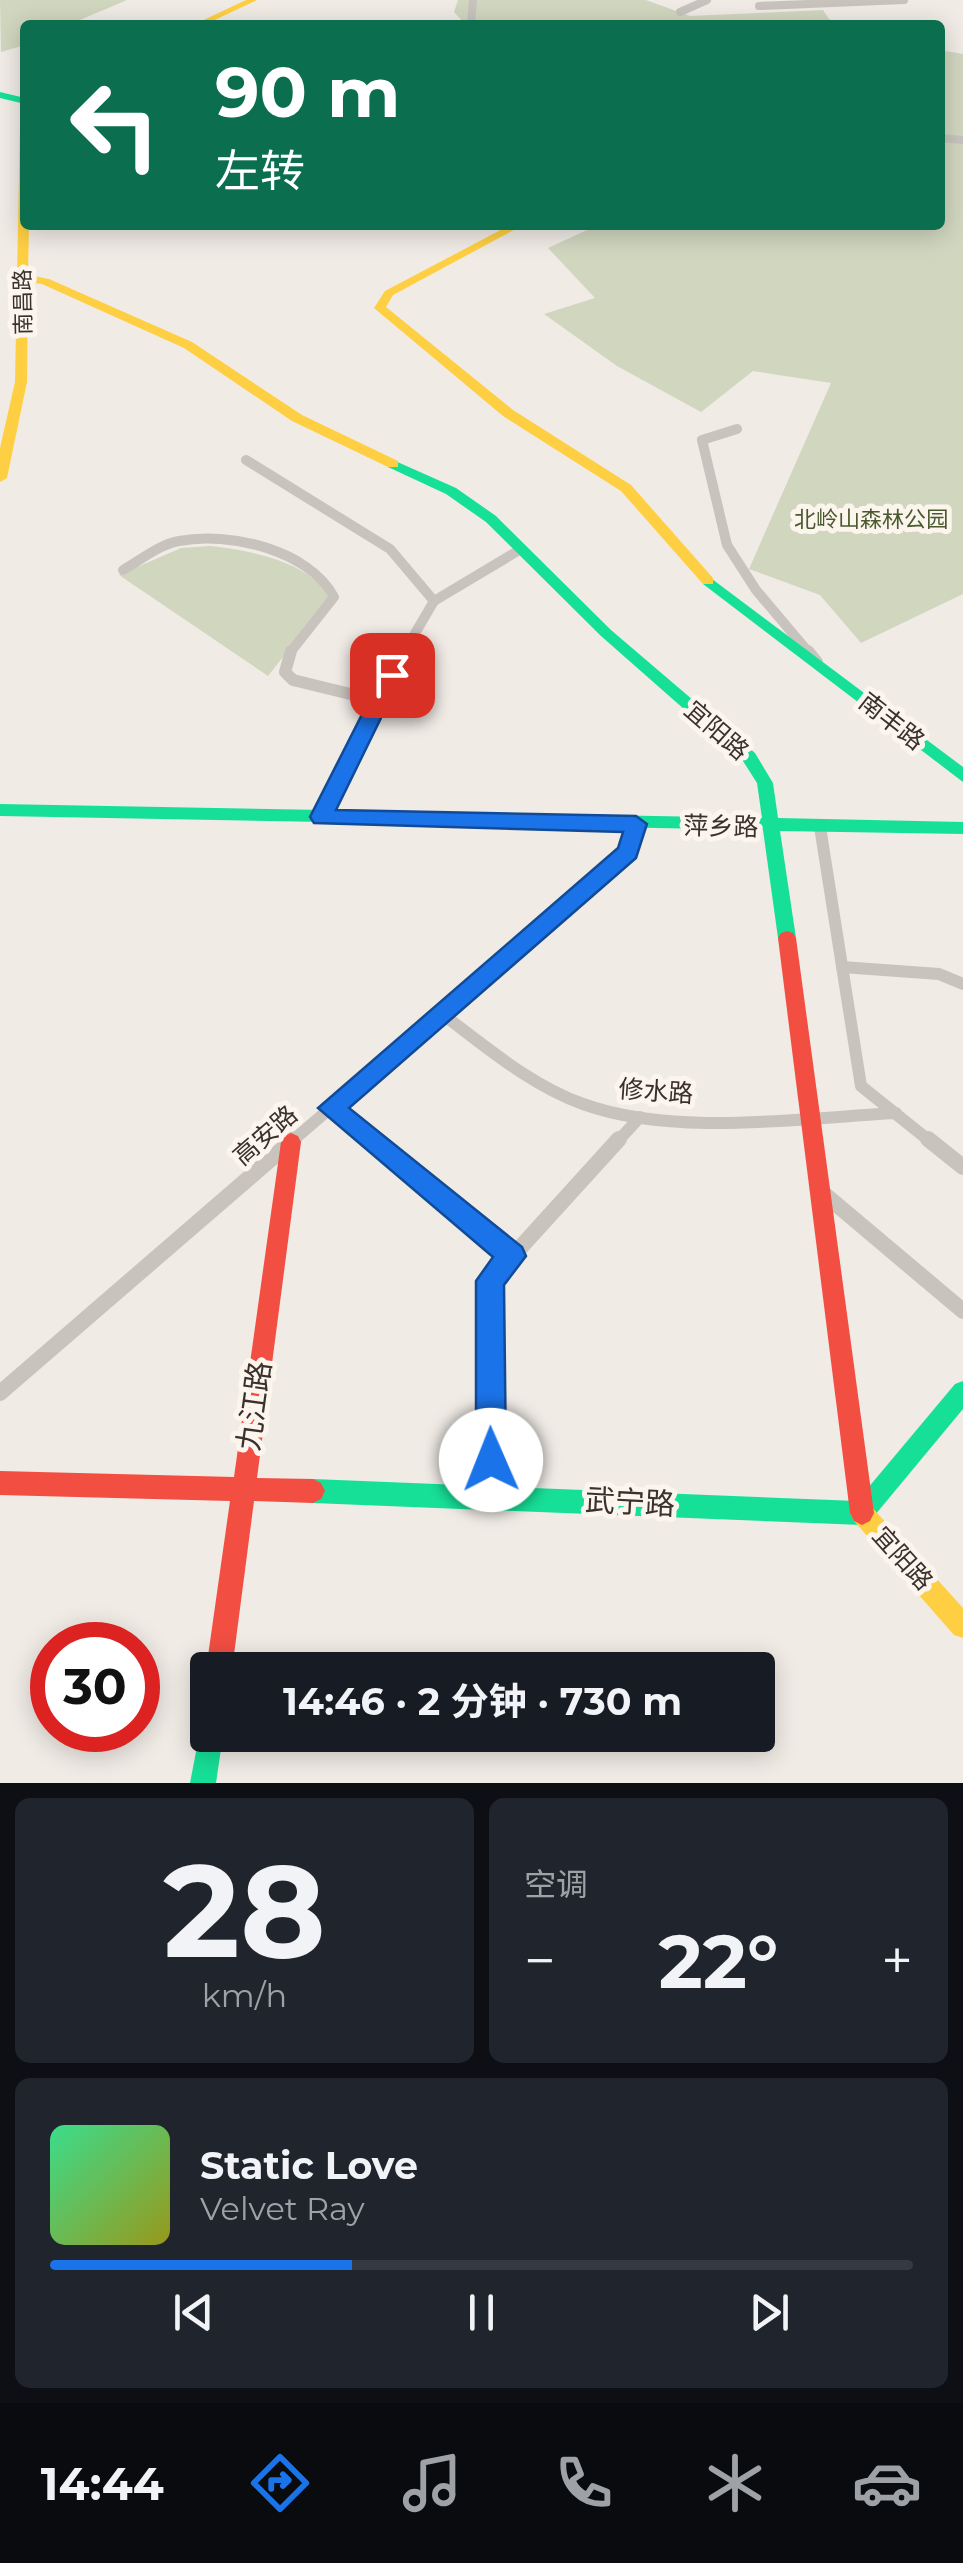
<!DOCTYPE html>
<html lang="zh">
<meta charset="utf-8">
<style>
body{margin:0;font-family:Montserrat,"Noto Sans SC",sans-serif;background:#20242c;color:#f1f3f6;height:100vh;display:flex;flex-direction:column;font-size:38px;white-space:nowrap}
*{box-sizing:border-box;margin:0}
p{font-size:32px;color:#9ea1a6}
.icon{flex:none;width:55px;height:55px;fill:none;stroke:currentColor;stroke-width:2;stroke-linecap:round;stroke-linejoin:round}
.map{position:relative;height:1783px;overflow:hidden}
.details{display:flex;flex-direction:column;gap:15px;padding:15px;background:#0d0f14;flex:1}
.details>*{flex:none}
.guide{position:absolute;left:20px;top:20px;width:925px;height:210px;border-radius:10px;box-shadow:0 5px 25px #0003;background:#0b6e4f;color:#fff;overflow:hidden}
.speed{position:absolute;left:30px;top:1622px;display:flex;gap:20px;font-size:50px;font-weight:700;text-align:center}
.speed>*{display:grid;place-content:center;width:130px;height:130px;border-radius:50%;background:#171b24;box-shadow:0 5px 25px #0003;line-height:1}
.speed .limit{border:15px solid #d22;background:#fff;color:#111}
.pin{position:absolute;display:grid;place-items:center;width:85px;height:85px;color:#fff;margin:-42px;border-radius:20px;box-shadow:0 5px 15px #0006}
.me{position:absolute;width:110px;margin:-55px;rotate:359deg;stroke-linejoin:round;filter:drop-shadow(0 0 8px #0008)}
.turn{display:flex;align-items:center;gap:35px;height:210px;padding:0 30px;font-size:45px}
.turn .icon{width:130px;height:130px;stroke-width:2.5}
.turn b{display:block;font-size:70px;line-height:85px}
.big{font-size:75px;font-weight:700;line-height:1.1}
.details .widget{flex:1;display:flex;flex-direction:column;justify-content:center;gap:15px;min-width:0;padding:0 35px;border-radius:15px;background:#20242c}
.details .dial{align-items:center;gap:0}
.dial b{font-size:130px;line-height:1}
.song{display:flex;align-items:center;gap:30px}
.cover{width:120px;height:120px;border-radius:15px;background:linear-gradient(135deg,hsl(150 70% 55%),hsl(60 70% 35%))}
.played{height:10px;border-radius:5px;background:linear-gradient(90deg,#1a73e8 35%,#363941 35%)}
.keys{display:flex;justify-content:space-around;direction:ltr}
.heat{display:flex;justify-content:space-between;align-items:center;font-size:55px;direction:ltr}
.details .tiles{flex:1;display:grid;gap:15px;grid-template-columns:1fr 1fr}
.widget:last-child{grid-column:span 2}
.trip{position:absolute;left:190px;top:1652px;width:585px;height:100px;border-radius:10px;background:#171b24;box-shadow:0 5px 25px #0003;font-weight:700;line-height:100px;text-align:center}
.menu{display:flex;height:160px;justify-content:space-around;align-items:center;background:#090b0e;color:#9ea1a6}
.menu .icon{width:70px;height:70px}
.menu .selected{color:#1a73e8}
.menu b{font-size:45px;color:#f1f3f6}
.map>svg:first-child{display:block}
.green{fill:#d1d6bf}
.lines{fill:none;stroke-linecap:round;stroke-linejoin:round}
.street-far3{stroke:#c9c3be;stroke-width:8}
.street-far2{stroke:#c9c3be;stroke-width:10}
.street-far1{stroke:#c9c3be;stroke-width:12}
.street{stroke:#c9c3be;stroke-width:16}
.fast{fill:#16e098;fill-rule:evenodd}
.slow{fill:#ffcf43;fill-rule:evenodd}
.jam{fill:#f24e42;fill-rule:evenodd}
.route{fill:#1a73e8;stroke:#114b97;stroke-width:2.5}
.labels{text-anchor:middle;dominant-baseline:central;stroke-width:10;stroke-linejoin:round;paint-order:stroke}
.far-street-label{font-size:22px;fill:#3b302b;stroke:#fbf5ee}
.far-park-label{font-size:22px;fill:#4a5a2e;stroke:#fbf5ee}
.street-label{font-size:25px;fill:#3b302b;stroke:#fbf5ee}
.near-street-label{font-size:30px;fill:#3b302b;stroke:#fbf5ee}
</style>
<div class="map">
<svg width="963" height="1783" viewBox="0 0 963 1783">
<rect width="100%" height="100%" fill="#f0ebe5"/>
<g class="green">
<polygon points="0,0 127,0 68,25 25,25 25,45 1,52"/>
<polygon points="458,0 646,0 690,16 823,10 829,19 842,25 466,25 454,12"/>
<polygon points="940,50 963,54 963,594 861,643 820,595 749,569 831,383 753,371 701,412 617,366 544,314 595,298 548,248 598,225 940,225"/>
<path d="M210,546c37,4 101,15 119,52l-61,78 -149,-101 62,-27z"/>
</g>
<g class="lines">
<g class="street-far3">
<polyline points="759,6 904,0"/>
<polyline points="680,12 707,0"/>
<polyline points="471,25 473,0"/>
<polyline points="940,138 963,140"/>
</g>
<g class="street-far2">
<polyline points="737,429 702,440 727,545 756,590 810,654"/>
<polyline points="246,460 390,549 434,601"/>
<path d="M123,570c18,-10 35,-25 56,-29 50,-10 130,9 155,56l-45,57"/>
<polyline points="403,654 434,601 521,549"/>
</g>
<g class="street-far1">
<polyline points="291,651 285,672 293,680 379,701"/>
<polyline points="808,651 817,662"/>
<polyline points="321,817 404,651"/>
<polyline points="820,827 861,1086 931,1142"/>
<polyline points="842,967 939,974 963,984"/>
<path d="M441,1013c44,33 89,72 142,91 91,33 218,14 313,9"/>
<polyline points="331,1108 372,1142"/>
<polyline points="291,1142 628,852 636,824"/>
<polyline points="617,1142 640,1117"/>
</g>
<g class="street">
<polyline points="369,1139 512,1256"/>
<polyline points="928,1139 963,1167"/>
<polyline points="823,1193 963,1311"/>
<polyline points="0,1393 294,1139"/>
<polyline points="492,1495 490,1281 619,1139"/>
</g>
<g class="fast">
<polygon points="0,92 25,98 25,104 0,98"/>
<polygon points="393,460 456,488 496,516 611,630 755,753 773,783 778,818 963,822 963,834 780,831 796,938 793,943 781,943 778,938 763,830 0,816 0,804 762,818 757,783 743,761 601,636 486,522 446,494 388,467 386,464"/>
<polygon points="708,576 963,767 963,782 703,584 703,578"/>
<polygon points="963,1381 963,1409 870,1521 862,1525 313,1503 305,1499 301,1491 305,1483 313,1479 857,1501 955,1384"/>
<polygon points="208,1723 208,1735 223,1735 216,1783 190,1783 201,1726"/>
</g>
<g class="slow">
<polygon points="246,0 257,0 204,25 193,25"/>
<polygon points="25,121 25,225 29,225 28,275 49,279 192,342 302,415 398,461 398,467 388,467 292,421 184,348 42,284 28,282 27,382 7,478 0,482 0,448 15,382 20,124"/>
<polygon points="510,225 523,225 393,295 386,307 513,410 631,485 713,578 713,584 703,584 621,491 503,416 374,308 385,291"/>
<polygon points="862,1501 870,1505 963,1608 963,1638 954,1635 854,1521 850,1513 854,1505"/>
</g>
<g class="jam">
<polygon points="787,931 793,933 796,938 874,1513 870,1521 862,1525 854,1521 850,1513 778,938 781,933"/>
<polygon points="291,1133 298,1136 301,1142 257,1478 313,1479 321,1483 325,1491 321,1499 313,1503 254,1501 232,1670 208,1670 208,1673 206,1670 230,1501 0,1495 0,1471 234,1477 281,1142 284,1136"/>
</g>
</g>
<polygon class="route" points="392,669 402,675 336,810 636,816 647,824 636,858 349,1108 522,1247 526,1256 504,1285 506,1460 502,1470 491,1474 481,1470 476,1460 476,1281 493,1257 318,1108 618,848 623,832 314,823 310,817 382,675"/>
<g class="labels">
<g class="far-street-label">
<text transform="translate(23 302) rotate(-91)">南昌路</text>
</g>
<g class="far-park-label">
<text x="871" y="519">北岭山森林公园</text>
</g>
<g class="street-label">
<text transform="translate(892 721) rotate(38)">南丰路</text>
<text transform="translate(717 730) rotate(41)">宜阳路</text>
<text transform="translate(721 826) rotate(1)">萍乡路</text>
<text transform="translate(656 1091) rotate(4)">修水路</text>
<text transform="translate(265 1135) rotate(-41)">高安路</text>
<text transform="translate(903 1558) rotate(48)">宜阳路</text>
</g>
<g class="near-street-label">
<text transform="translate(254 1406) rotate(-82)">九江路</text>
<text transform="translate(630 1502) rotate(3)">武宁路</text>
</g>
</g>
</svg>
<div class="speed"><div class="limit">30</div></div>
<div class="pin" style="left:392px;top:675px;background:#d93025"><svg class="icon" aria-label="arrive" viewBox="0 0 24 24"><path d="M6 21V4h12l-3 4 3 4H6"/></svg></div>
<svg class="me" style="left:491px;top:1460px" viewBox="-20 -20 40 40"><circle r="19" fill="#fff"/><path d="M0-13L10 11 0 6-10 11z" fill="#1a73e8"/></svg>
<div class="trip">14:46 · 2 分钟 · 730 m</div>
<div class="guide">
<div class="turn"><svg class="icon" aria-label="left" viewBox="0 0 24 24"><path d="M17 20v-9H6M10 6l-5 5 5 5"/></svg><div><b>90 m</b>左转</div></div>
</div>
</div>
<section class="details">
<div class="tiles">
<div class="widget dial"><b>28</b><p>km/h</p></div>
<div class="widget"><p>空调</p>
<div class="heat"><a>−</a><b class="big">22°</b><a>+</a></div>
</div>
<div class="widget">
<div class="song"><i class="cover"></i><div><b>Static Love</b><p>Velvet Ray</p></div></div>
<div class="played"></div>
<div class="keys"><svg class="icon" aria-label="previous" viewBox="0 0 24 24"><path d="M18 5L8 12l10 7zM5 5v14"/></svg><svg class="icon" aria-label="pause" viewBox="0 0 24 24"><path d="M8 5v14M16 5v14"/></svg><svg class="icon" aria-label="next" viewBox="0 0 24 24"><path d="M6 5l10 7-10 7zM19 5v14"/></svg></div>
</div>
</div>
</section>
<nav class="menu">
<b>14:44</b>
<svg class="icon selected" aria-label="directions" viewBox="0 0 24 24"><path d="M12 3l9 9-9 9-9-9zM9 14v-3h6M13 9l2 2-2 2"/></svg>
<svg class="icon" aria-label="music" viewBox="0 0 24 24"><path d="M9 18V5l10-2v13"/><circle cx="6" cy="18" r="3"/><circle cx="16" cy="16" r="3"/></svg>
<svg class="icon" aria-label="phone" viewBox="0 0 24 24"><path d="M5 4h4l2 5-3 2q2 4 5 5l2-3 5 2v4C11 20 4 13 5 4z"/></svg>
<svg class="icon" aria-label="climate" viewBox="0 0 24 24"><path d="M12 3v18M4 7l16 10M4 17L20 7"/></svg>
<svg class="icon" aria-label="car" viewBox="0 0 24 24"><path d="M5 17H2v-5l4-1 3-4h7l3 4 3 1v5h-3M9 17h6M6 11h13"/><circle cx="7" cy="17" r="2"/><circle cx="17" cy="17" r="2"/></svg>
</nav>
